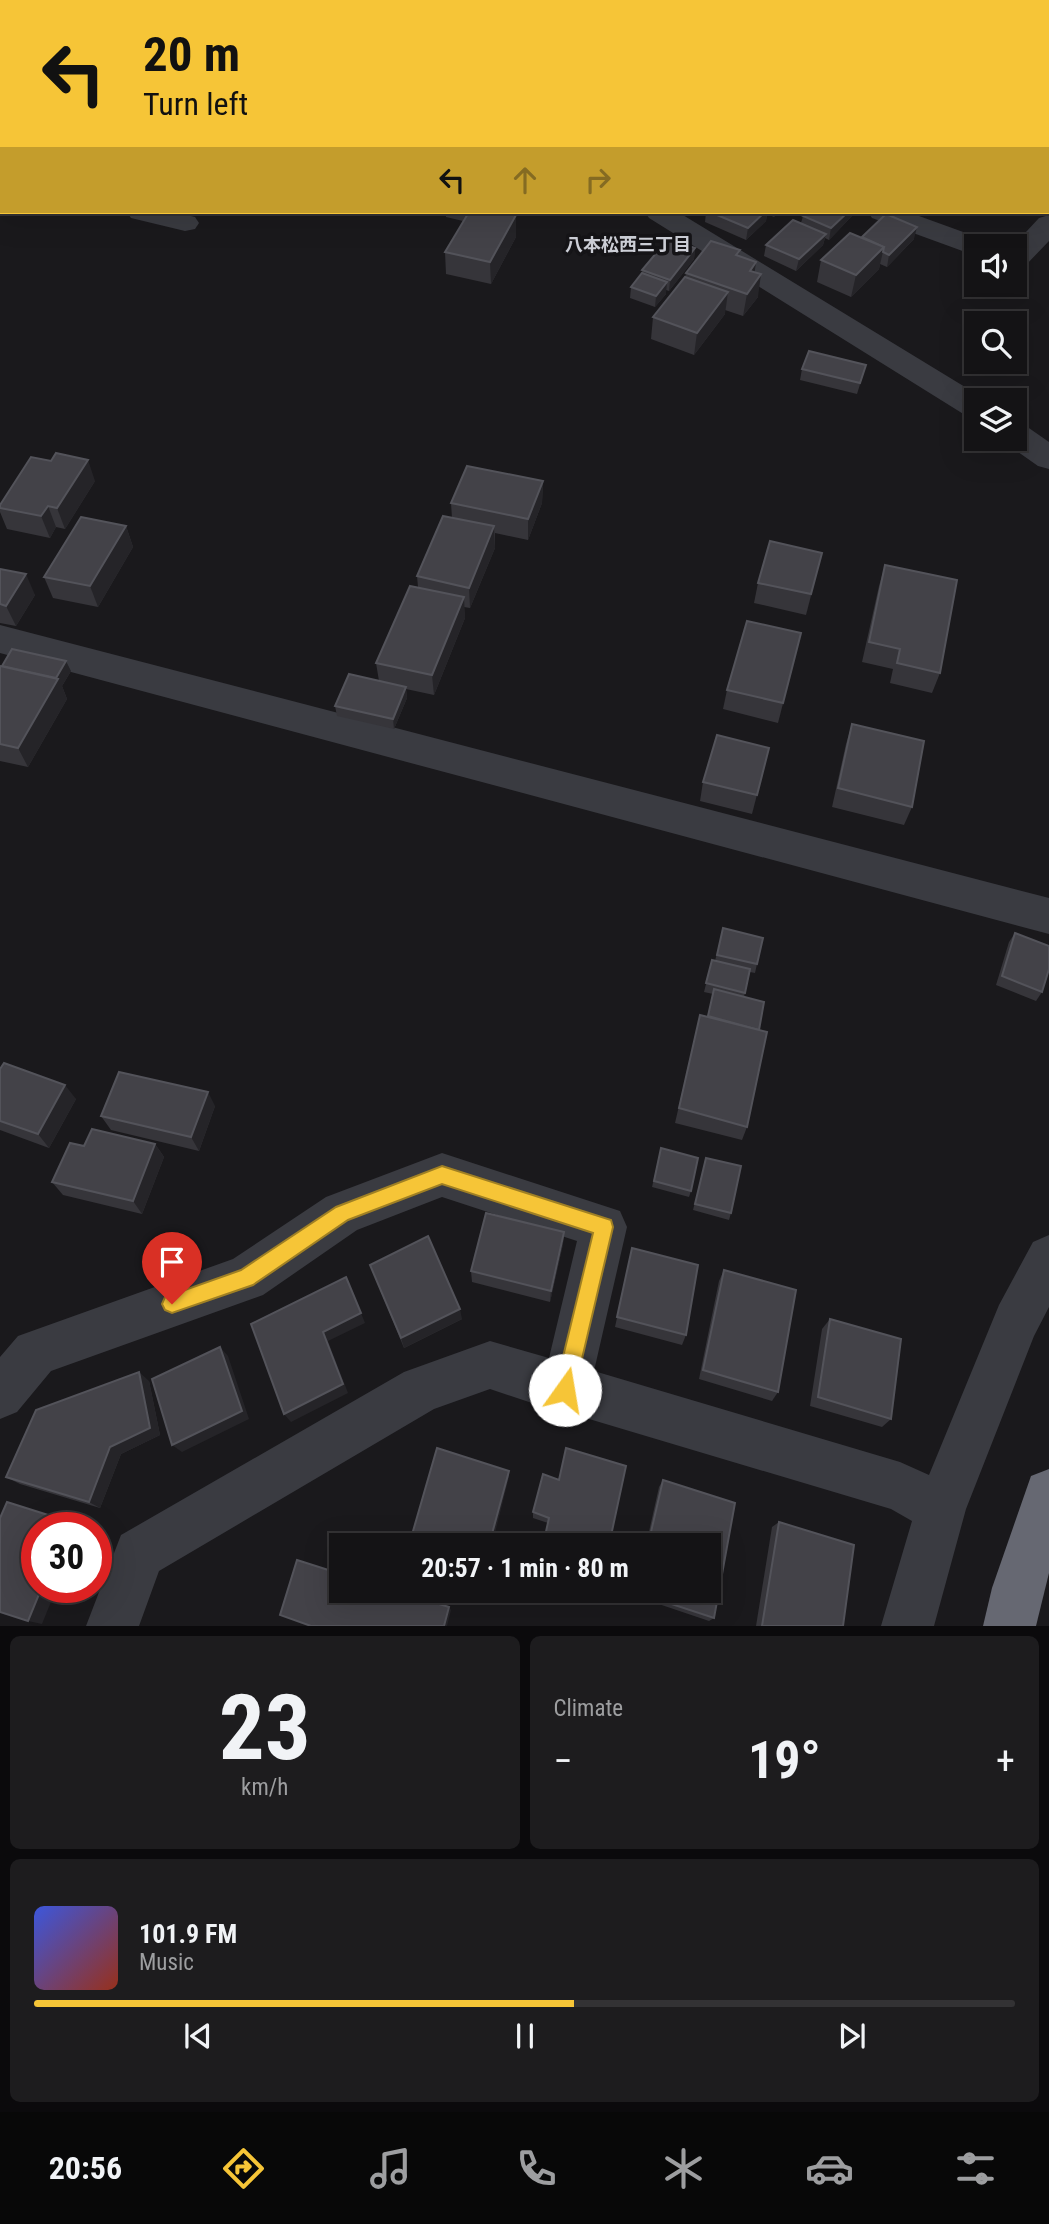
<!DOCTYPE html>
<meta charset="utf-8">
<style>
body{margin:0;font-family:"Roboto Condensed","Noto Sans JP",sans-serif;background:#1d1c1e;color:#f1f3f6;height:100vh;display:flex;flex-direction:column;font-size:26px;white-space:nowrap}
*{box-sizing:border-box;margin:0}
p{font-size:23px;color:#9d9ea0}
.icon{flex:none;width:38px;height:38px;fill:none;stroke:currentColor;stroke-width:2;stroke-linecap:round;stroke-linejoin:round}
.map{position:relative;height:1626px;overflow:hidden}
.side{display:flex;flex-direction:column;gap:10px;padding:10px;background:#0b0a0c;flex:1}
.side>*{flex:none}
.guide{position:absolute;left:0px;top:0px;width:1050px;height:214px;box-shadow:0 7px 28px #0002,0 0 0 2px #333234;background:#f6c537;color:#111;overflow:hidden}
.tools{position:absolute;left:964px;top:234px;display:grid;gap:14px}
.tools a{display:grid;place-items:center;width:63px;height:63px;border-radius:0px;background:#141315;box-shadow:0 7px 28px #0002,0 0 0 2px #333234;font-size:35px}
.speed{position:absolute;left:21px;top:1512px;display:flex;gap:14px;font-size:35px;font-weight:700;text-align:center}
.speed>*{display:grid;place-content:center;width:91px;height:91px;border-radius:50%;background:#141315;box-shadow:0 7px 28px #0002,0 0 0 2px #333234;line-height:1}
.speed .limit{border:10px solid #d22;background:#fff;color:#111}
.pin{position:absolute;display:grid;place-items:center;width:60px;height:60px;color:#fff;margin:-72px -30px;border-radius:50% 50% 50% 0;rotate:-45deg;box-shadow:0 0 7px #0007}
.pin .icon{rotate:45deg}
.me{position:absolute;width:77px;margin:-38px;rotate:13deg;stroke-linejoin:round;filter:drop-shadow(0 0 5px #0008)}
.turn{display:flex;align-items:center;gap:24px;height:147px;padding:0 28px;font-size:32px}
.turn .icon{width:91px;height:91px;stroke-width:2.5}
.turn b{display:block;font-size:49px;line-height:60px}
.lanes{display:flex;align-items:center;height:66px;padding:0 28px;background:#0003;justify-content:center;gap:35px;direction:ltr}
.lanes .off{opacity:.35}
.big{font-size:52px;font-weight:700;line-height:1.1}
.side .tile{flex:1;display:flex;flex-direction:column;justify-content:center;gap:10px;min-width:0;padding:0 24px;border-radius:10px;background:#1d1c1e}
.side .dial{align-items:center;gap:0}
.dial b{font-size:91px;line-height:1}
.song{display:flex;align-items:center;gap:21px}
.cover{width:84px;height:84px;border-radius:10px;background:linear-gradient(135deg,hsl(230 70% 55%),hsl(10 70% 35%))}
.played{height:7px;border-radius:4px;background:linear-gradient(90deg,#f6c537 55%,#333234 55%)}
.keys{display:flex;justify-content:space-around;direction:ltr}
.heat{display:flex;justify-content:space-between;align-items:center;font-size:38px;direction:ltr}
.side .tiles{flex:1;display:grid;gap:10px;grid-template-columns:1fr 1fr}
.tile:last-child{grid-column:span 2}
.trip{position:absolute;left:329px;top:1533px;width:392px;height:70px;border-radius:0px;background:#141315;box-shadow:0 7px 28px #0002,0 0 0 2px #333234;font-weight:700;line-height:70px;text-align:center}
.menu{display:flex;height:112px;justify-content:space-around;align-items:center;background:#080808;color:#9d9ea0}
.menu .icon{width:49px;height:49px}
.menu .on{color:#f6c537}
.menu b{font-size:32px;color:#f1f3f6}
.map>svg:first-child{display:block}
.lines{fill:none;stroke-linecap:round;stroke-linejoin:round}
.street{fill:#3a3b41;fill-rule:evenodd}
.highway{fill:#666872;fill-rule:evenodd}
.wall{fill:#36353a}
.shaded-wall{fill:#252428}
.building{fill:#434248;stroke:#53535a;stroke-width:2}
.route{fill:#f6c537;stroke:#a08024;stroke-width:2}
.labels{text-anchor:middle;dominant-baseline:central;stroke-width:7;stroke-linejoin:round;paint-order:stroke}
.far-neighbourhood-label{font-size:18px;font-weight:bold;fill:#cdcfd7;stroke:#151417}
</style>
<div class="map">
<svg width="1049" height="1626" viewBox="0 0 1049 1626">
<rect width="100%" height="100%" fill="#1a191c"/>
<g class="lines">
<g class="street">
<polygon points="317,0 343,0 344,2 318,2"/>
<polygon points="585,0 614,0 615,2 586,2"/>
<polygon points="777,0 802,0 776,2"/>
<polygon points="867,0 895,0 896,2 868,2"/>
<polygon points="1048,53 1049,53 1049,69 1048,68"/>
<polygon points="0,68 2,69 0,86"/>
<rect x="0" y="169" width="2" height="16"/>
<polygon points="127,212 174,212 195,217 199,223 195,229 185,231 131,218"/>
<polygon points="645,212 678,212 988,401 976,401 976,417 965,415 649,218"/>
<polygon points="868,212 908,212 988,241 992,247 976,247 976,255 968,253 872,218"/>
<polygon points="1049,215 1049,241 1025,266 1015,269 1015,247 1012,247 1039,218"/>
<polygon points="1015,423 1026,426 1049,442 1049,469 1038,466 1004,442 1002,439 1015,439"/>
<polygon points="0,625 1049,898 1049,934 0,653"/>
<polygon points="442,1153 620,1211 627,1227 594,1371 900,1462 929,1475 999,1305 1033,1242 1049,1235 1049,1307 1034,1336 966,1509 934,1626 881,1626 912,1521 891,1509 569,1413 565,1414 490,1389 434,1409 159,1571 139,1626 86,1626 121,1535 404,1372 490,1341 549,1358 577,1241 442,1197 357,1230 263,1295 51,1371 17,1412 0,1419 0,1357 18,1336 233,1259 326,1197"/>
</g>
<g class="highway">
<polygon points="31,0 56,0 30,2"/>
<polygon points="0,27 2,27 0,43"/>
<polygon points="1049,1469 1049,1573 1036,1626 983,1626 992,1588 1031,1476"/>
</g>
</g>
<g class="wall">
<polygon points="197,0 267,0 264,2 194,2"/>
<polygon points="665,0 706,0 705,2 671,2"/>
<polygon points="936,0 974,0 972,2 941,2"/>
<polygon points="1049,17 1049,44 1048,44"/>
<polygon points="2,110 2,165 0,164 0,112"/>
<polygon points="446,212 512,212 511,214 516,237 491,284 446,274 445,252 463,221 446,217"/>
<polygon points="706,212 779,212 774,217 767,214 766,221 746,240 705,222"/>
<polygon points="803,216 852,216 829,240 825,238 823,245 796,271 764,256 766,245 801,223"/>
<polygon points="862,237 914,239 887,267 880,264 879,269 851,297 817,282 821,260"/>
<polygon points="695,248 694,259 669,291 666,290 666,294 655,307 630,298 631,287 642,273 642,270"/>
<polygon points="740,250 739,257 755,272 758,297 743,316 725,310 725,314 694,355 651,339 653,317 685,277 686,273"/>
<polygon points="866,365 857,394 800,380 802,369"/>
<polygon points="95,481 65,529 56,527 50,538 7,529 0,512 0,505"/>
<polygon points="543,481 542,503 528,540 495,533 495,548 470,608 464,607 465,618 434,695 406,689 407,698 394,729 337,716 335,706 379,681 376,663 418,587 417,576 452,518 451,503"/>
<polygon points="126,526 133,547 98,607 53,598 44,577"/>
<polygon points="822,553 806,615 754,603 758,583"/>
<polygon points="885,565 940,673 932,693 890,683 893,669 862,662 879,586"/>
<polygon points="0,569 35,595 16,626 0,623"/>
<polygon points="801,633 778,723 723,709 727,690"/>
<polygon points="0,666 71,671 62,686 67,699 28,767 0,761"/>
<polygon points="852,724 912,807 904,825 832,807 846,744"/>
<polygon points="769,748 752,814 700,801 703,782"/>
<polygon points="723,928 757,964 755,973 750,972 744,997 758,1030 747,1127 742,1140 675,1123 700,1015 707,1017 713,994 704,992 712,960 715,961"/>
<polygon points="1015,933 1042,992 1036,1001 996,985 1009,942"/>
<polygon points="0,1069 76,1099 49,1148 0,1130"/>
<polygon points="215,1106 199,1151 111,1130 101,1116"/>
<polygon points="155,1144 164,1157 142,1214 63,1195 52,1182 84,1146"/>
<polygon points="661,1148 691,1191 689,1197 652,1187"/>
<polygon points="706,1158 731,1213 729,1220 693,1210"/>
<polygon points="564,1232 563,1244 550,1302 472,1282 471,1271"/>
<polygon points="632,1248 686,1335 682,1345 615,1327"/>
<polygon points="370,1265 462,1319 404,1348"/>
<polygon points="724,1270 778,1392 772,1401 699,1379 719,1281"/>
<polygon points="830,1319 891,1419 882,1427 810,1406 822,1329"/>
<polygon points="149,1381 160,1435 121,1454 100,1508 20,1484 6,1477"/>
<polygon points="559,1480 548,1523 533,1518 533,1512"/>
<polygon points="663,1480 735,1503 714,1618 709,1621 635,1596 636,1591 709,1591 709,1545 646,1545 659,1487"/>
<polygon points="779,1522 843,1626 756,1626 772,1527"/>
</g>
<g class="shaded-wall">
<polygon points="238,0 267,0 264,2 238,2"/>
<polygon points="405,0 414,0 415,2 402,2"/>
<polygon points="490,0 519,0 516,2 490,2"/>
<polygon points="765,212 767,212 766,221 746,240 748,228"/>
<polygon points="848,212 853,212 852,216 829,240 831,228"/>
<polygon points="516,215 516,237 491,284 490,262"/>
<polygon points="917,227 914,239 887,267 889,255"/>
<polygon points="826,234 823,245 796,271 799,259"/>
<polygon points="884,247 879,269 851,297 856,275"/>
<polygon points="695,248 694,259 669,291 670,280"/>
<polygon points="756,262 753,285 750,271"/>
<polygon points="761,274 758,297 743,316 747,294"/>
<polygon points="667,282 666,294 655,307 656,296"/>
<polygon points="728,292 725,314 694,355 697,333"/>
<polygon points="88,460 95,481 65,529 57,508"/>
<polygon points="543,481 542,503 528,540 528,519"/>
<polygon points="48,506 56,527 50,538 41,516"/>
<polygon points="126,526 133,547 98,607 90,586"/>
<polygon points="494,526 495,548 470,608 469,588"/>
<polygon points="26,574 35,595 16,626 6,606"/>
<polygon points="464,597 465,618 434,695 432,675"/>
<polygon points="66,661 71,671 62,686 67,699 28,767 18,748"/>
<polygon points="406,687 407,698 394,729 393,719"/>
<polygon points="65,1085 76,1099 49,1148 38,1134"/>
<polygon points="208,1092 215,1106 199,1151 191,1137"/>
<polygon points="155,1144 164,1157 142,1214 133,1201"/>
<polygon points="564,1232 563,1244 550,1302 551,1291"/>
<polygon points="460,1309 462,1319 404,1348 401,1338"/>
<polygon points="361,1313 365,1323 328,1341 348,1393 291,1422 284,1414 323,1332"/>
<polygon points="220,1347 228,1356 249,1419 182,1452 172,1445"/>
<polygon points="139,1372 149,1381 160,1435 121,1454 100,1508 89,1502"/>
<polygon points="509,1471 509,1477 492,1545 489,1545"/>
<polygon points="67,1521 80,1526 79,1528 65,1528"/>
<polygon points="42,1587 57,1587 42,1624 28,1621"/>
<polygon points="449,1607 451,1610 447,1626 444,1626"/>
</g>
<g class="building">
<polygon points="61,0 66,0 72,2 59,2"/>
<polygon points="197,0 224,0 227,2 194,2"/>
<polygon points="368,0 405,0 402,2 372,2"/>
<polygon points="440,0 480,0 477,2 437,2"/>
<polygon points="528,0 558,0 562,2 526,2"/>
<polygon points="818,0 862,0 860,2 816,2"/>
<rect x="1048" y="100" width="1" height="28"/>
<polygon points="0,118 2,118 2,144 0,143"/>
<polygon points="469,212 500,212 516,215 490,262 445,252"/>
<polygon points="710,212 765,212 748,228"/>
<polygon points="807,212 848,212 831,228 803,216"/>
<polygon points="886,214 917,227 889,255 883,252 884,247 862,237"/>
<polygon points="793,220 826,234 799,259 766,245"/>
<polygon points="850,233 884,247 856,275 821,260"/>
<polygon points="668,239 695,248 670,280 642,270"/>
<polygon points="711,241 740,250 736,255 756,262 750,271 761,274 747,294 686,273"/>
<polygon points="642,273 667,282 656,296 631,287"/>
<polygon points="685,277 728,292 697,333 653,317"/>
<polygon points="809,351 866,365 860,383 802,369"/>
<polygon points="56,453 88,460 57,508 48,506 41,516 0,508 0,505 31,457 51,461"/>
<polygon points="467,466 543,481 528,519 451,503"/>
<polygon points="443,516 494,526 469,588 417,576"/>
<polygon points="81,517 126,526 90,586 44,577"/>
<polygon points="770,541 822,553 811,594 758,583"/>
<polygon points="885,565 957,580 940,673 897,663 900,649 869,642"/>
<polygon points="0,569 26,574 6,606 0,604"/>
<polygon points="410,586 464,597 432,675 376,663"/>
<polygon points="747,621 801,633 783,703 727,690"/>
<polygon points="12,649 66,661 56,678 2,666"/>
<polygon points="0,666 58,679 18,748 0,744"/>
<polygon points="349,674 406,687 393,719 335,706"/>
<polygon points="852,724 924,741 912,807 838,788"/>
<polygon points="717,735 769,748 757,795 703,782"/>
<polygon points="723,928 763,938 757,964 717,955"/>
<polygon points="1015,933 1049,946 1049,969 1042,992 1002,976"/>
<polygon points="712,960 750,969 745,993 706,983"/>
<polygon points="714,989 764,1002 759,1030 708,1016"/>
<polygon points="700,1015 767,1032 747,1127 679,1108"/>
<polygon points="4,1063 65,1085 38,1134 0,1121 0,1069"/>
<polygon points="119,1072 208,1092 191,1137 101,1116"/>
<polygon points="92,1129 155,1144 133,1201 52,1182 70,1143 84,1146"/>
<polygon points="661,1148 698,1158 691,1191 654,1181"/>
<polygon points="706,1158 741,1166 731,1213 695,1204"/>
<polygon points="486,1213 564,1232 551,1291 471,1271"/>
<polygon points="428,1236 460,1309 401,1338 370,1265"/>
<polygon points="632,1248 698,1265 686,1335 617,1317"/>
<polygon points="724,1270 796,1290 778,1392 703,1370"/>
<polygon points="346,1277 361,1313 323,1332 343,1384 284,1414 251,1324"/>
<polygon points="830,1319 901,1339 891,1419 818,1397"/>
<polygon points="220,1347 242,1411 172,1445 152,1379"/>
<polygon points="139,1372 150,1428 110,1447 89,1502 6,1477 36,1410"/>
<polygon points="437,1448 509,1471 489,1545 409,1545"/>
<polygon points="566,1448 626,1466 609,1545 543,1545 549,1518 533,1512 543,1474 559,1480"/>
<polygon points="663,1480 735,1503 714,1618 638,1593 638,1591 709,1591 709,1545 648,1545"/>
<polygon points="7,1502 67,1521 65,1528 37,1528 37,1587 42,1587 28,1621 0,1612 0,1518"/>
<polygon points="779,1522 854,1545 843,1626 762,1626"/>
<polygon points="297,1560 341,1574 341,1591 396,1591 449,1607 444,1626 311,1626 280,1615"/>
</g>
<polygon class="route" points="442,1166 611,1220 613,1227 573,1397 565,1400 558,1397 555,1390 593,1233 442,1184 348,1220 253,1285 172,1313 165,1310 162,1304 165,1297 241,1270 336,1207"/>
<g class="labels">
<g class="far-neighbourhood-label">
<text x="628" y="244">八本松西三丁目</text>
</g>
</g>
</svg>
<div class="tools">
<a><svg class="icon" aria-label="sound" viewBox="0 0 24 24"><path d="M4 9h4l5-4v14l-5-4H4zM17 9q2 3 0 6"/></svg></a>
<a><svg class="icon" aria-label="search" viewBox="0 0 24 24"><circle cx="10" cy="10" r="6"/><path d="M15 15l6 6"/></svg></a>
<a><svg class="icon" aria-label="layers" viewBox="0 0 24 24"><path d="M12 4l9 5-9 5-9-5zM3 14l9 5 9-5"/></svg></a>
</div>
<div class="speed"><div class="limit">30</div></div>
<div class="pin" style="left:172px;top:1304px;background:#d93025"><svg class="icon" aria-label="arrive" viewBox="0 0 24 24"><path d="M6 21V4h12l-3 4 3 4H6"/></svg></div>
<svg class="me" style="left:565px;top:1390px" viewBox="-20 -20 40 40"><circle r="19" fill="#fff"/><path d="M0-13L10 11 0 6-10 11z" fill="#f6c537"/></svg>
<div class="trip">20:57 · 1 min · 80 m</div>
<div class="guide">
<div class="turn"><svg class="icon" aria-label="left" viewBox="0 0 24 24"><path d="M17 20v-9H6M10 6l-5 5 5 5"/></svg><div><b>20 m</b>Turn left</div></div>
<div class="lanes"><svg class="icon" aria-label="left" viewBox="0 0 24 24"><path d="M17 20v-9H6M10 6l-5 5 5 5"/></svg><svg class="icon off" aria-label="ahead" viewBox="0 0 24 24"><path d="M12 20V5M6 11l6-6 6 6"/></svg><svg class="icon off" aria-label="right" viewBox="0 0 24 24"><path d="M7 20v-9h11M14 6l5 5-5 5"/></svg></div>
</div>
</div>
<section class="side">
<div class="tiles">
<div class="tile dial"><b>23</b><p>km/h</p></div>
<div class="tile"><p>Climate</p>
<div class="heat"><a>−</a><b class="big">19°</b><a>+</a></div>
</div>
<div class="tile">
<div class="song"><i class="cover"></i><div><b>101.9 FM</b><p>Music</p></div></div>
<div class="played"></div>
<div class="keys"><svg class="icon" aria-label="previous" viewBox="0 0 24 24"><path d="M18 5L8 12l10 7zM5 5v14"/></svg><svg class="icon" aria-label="pause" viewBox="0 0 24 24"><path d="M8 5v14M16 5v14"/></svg><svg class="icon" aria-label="next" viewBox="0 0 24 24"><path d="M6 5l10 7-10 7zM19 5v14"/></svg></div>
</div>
</div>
</section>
<nav class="menu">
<b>20:56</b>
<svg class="icon on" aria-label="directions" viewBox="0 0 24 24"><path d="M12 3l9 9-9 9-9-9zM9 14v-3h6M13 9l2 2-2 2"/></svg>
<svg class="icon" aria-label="music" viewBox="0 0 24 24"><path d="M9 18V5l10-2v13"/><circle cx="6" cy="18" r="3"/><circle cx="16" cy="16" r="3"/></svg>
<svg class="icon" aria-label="phone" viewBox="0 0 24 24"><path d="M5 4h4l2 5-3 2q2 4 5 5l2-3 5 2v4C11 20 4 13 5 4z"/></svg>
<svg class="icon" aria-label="climate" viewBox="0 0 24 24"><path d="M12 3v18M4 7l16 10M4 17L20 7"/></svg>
<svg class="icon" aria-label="car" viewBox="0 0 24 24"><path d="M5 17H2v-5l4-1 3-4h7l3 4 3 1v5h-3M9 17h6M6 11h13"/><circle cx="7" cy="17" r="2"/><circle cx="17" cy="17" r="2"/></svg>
<svg class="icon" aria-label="filters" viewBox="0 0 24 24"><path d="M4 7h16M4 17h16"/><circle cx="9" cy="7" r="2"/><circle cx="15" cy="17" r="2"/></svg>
</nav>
